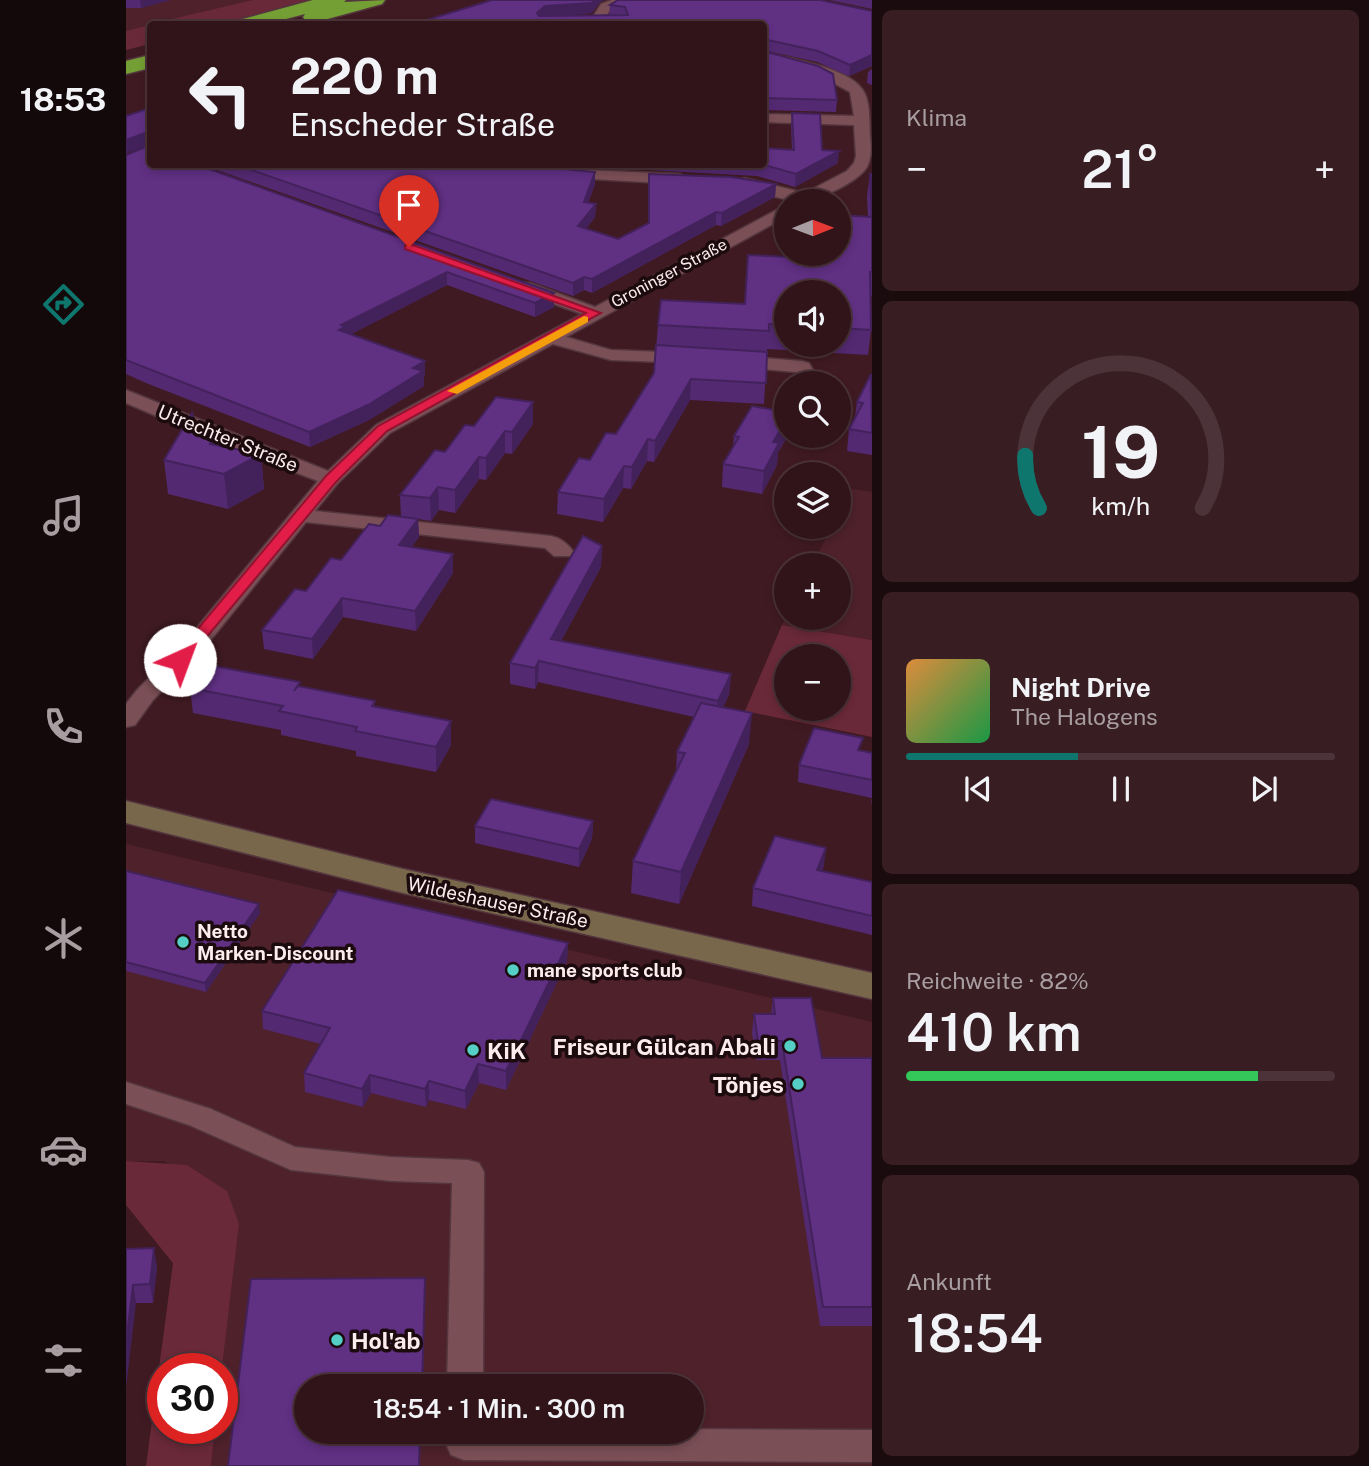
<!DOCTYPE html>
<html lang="de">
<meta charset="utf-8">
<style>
body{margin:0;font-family:"Public Sans",sans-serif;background:#381d23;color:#f1f3f6;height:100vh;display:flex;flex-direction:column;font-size:26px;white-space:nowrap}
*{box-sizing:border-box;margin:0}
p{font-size:23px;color:#a89ea2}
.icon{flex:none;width:38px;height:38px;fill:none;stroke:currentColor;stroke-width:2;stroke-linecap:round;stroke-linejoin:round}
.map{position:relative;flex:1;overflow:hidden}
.panel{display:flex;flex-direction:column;gap:10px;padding:10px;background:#1a0b0e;width:497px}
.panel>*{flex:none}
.guide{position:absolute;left:21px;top:21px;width:620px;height:147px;border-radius:7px;box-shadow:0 4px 10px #0003,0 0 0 2px #4b3339;background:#30141a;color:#f1f3f6;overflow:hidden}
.needle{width:46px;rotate:89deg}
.buttons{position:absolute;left:648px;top:189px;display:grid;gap:14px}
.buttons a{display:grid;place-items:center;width:77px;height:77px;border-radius:50%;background:#30141a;box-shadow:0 4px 10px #0003,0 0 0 2px #4b3339;font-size:35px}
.speed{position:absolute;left:21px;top:1353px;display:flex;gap:14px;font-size:35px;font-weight:700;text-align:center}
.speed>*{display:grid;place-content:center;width:91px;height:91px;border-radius:50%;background:#30141a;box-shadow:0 4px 10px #0003,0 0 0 2px #4b3339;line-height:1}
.speed .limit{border:10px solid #d22;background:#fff;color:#111}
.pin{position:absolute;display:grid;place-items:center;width:60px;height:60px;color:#fff;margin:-72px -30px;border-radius:50% 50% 50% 0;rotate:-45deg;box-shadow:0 0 7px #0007}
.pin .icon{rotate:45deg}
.me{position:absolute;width:77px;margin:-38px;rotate:43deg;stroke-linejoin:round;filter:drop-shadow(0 0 5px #0008)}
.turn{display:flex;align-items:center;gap:24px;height:147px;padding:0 28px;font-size:32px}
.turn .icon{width:91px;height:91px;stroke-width:2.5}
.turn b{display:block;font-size:49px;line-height:60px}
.big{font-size:52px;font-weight:600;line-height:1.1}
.panel .tile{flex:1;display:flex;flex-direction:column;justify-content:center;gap:10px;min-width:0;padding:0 24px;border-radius:10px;background:#381d23}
.panel .dial{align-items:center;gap:0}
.dial svg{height:182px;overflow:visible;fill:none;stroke:#4b3339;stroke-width:7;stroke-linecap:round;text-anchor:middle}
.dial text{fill:#f1f3f6;stroke:none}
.song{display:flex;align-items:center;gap:21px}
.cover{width:84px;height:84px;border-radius:10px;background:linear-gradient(135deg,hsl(30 70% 55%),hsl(140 70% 35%))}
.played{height:7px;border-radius:4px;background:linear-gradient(90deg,#0f766e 40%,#4b3339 40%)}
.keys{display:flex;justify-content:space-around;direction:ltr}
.heat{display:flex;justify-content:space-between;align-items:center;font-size:38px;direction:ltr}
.charge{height:10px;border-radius:5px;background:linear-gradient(90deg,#34c759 82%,#4b3339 0)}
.trip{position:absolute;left:168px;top:1374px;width:410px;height:70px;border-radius:35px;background:#30141a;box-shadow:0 4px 10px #0003,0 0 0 2px #4b3339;font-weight:600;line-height:70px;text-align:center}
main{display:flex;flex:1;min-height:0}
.dock{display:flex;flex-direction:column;width:126px;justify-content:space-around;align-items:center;background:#13080a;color:#a89ea2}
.dock .icon{width:49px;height:49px}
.dock .selected{color:#0f766e}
.dock b{font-size:32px;color:#f1f3f6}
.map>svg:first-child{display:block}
.built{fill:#4e212b;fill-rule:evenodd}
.green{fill:#6a2938;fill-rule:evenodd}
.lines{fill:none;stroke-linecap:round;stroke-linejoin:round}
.street-casing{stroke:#54363e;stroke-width:3}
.secondary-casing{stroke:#54363e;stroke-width:3}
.highway-casing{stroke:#54363e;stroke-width:3}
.street{fill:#7b4f56;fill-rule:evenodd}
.secondary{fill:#79674c;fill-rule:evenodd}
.highway{fill:#749f34;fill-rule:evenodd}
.wall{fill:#532971;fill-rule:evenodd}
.shaded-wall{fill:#43225c}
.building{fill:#603083;stroke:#43225c;stroke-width:2}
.route{fill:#e11d48;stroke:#92132f;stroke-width:2}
.slow{fill:#f59e0b}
.poi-dot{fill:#55cec5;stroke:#1c0b0e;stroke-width:2.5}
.labels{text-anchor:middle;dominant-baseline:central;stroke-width:7;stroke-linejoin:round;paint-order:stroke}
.far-street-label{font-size:16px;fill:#fcecee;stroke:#1c0b0e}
.street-label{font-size:19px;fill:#fcecee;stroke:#1c0b0e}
.poi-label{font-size:19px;font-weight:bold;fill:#fcecee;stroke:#1c0b0e;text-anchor:start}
.near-poi-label{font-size:23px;font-weight:bold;fill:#fcecee;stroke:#1c0b0e;text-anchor:end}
</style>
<main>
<nav class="dock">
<b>18:53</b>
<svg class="icon selected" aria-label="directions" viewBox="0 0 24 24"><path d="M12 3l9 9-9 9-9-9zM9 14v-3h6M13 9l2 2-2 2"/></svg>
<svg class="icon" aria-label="music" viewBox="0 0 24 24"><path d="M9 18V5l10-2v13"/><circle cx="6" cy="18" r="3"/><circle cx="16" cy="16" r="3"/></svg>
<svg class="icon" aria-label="phone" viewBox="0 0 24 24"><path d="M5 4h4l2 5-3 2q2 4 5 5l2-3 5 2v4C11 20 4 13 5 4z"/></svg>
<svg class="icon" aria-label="climate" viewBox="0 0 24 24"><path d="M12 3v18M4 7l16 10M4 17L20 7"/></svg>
<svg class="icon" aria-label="car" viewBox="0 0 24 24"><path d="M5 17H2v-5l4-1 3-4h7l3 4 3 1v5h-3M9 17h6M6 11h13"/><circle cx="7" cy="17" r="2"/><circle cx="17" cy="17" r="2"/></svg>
<svg class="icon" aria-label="filters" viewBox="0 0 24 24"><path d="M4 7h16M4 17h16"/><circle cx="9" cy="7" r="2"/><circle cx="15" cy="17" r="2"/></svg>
</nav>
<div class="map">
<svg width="746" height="1466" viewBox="0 0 746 1466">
<rect width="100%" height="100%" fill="#401a22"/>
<g class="built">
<polygon points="0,0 151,0 54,24 24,24 24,32 0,38"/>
<polygon points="725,489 746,492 746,640 656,625 660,617 712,618 712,565 686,565 706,527 712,527 712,514"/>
<path d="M0,844l746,178v444h-661l4,-38h7v-60l17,-145 -75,-62h-38zM180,1386h385v46h-385z"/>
</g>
<g class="green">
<polygon points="127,0 192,0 99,24 25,24"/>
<polygon points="24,25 24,44 0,50 0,31"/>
<path d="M656,625l90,15v97l-127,-26zM660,656h52v53h-52z"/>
<polygon points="0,1161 61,1165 101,1191 113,1224 96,1368 37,1368 37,1428 89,1428 85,1466 20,1466 47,1263 0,1205"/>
</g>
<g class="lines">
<g class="street-casing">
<g id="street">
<polygon points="486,0 504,0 484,10 476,23 466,23 465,20 475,4"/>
<path d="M637,52c25,6 84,15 99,37 9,12 7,33 8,47 1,10 2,21 -3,31 -10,16 -51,35 -69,34 -14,0 -41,-10 -59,-15l-3,-3 8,-5 61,15 42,-22 7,-8 2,-7 -2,-31 -91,-3v-8l91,2 -4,-24 -32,-17 -55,-15z"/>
<polygon points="436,169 554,174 562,179 554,184 431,177 428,174"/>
<path d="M660,205v12l-220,120 45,13 75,3 9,6 -3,4 -81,-3 -58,-16 -163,89 -52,50 -23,28 236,25c9,2 16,7 22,15l-3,5h-16l-9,-8 -239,-26 -101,125 -52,53 -18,25 -9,2v-23l11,-14 52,-53 129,-156 -89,-34 -103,-44v-13l202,81 48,-46 206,-111 -64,-23 -3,-4 3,-4h12l65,24z"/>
<polygon points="607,356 676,361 683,363 690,375 681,381 674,379 670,372 600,366 598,362"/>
<polygon points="0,1082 85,1109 169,1147 265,1157 342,1160 353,1163 358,1172 357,1386 321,1386 326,1183 265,1181 165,1170 63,1125 0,1104"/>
<polygon points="565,1429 746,1430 746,1462 338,1460 325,1455 320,1444 320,1432 565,1432"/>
</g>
</g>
<g class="secondary-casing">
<polygon id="secondary" points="0,801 277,869 746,973 746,999 277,893 0,823"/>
</g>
<g class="highway-casing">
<g id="highway">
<polygon points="187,0 220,0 218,2 259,0 256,4 187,23 180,21 177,17 179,14 141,24 110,24 113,20"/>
<polygon points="24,55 24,68 0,74 0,61"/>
</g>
</g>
<use href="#street" class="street"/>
<use href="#secondary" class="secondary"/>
<use href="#highway" class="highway"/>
</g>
<g class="wall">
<polygon points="0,0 44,0 15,8 0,8"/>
<polygon points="703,0 746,0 746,9"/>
<polygon points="474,2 466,13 445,15 483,15 484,5 746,11 746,66 723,76 691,62 637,50 711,100 710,112 637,110 637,24 288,24"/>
<polygon points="746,69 746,85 741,83 742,72"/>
<polygon points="24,108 24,164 428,307 409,317 321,285 225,334 299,376 298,376 298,386 243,420 184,447 20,383 0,374 0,155 24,145 23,145 0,153 0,116"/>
<polygon points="666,113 696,150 712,163 669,187 631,176 522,170 522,164 637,164 666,150 665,126"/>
<polygon points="74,164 387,164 469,184 462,203 470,204 469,217 460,229 492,239 522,224 523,174 650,184 649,197 595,226 590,225 466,293 458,290 447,296"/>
<polygon points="420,164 509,164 508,165 476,165 475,167"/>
<path d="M744,174h2v122h-2l1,34 -3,25 -101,-6 -3,55 -74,-4 -36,62 -7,-1 -16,28 -8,-1 -20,34 -46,-8 1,-22 58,-58 38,-61 4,-48 87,-21 68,-46v-4h25l30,-37 -1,-21zM660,292h52v53h-52z"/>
<polygon points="746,374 746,455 721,451 723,429 729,417 731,402"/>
<polygon points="407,402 407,424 386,454 379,453 360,480 353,479 329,513 313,510 305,521 292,519 293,537 285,547 327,573 290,631 217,617 187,659 138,649 136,630 254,526 275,517 274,495 319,452 348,426"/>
<polygon points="72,434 89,445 135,454 138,489 102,509 42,494 38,460"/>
<polygon points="608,436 662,436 652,452 651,465 636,494 596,487 597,464 607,448"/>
<polygon points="476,546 475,567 435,641 605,674 603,695 597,707 623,744 553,904 505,893 507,861 550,772 551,752 568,717 412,682 409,689 384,684 384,663"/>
<polygon points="174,687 249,706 325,745 310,772 230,756 230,751 155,735 155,730 67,713 64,688"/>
<polygon points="735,751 746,753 746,803 745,803 746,798 672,782 673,765"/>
<polygon points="467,821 466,839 453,867 349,843 349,826"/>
<polygon points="698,866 696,871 746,882 746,935 626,906 627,888"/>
<polygon points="0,871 134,913 80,992 0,971"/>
<polygon points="442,943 441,961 380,1090 353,1083 340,1109 303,1100 300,1107 245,1093 237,1107 179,1092 178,1073 195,1044 137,1029 136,1011"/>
<polygon points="647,998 696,1058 746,1058 746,1326 694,1326 654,1060 630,1060 626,1033 628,1014 645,1014"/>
<polygon points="0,1249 31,1267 27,1303 10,1303"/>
</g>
<g class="shaded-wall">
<polygon points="14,0 44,0 15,8"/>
<polygon points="468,0 479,0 474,2 466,13 419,17 410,24 411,13 419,6"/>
<polygon points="746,55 746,66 723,76 724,65"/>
<polygon points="22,132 23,145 0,153 0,140"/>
<polygon points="713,151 712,163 669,187 670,174"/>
<polygon points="469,172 469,184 457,215 458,202"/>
<polygon points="650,184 649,197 595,226 596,213"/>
<polygon points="470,204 469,217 452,239 452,226"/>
<polygon points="590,212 590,225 466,293 466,279"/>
<polygon points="321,272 321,285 220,337 213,330 215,325"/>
<polygon points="458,277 458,290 447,296 447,283"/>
<polygon points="428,293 428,307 409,317 409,303"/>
<polygon points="299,361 299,376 298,376 298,386 243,420 184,447 183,432"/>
<polygon points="565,379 564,400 528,462 529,441"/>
<polygon points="407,402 407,424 386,454 386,432"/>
<polygon points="660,421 660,436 662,436 652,452 651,465 636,494 638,471 647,442"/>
<polygon points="379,431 379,453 360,480 360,458"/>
<polygon points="88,432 91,467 84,444"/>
<polygon points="522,439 521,461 505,489 506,467"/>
<polygon points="135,454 138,489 102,509 98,474"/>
<polygon points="353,457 353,479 329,513 329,490"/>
<polygon points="498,466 497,488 477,522 478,499"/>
<polygon points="312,487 313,510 305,521 304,498"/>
<polygon points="292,519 293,537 274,564 273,545"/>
<polygon points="476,546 475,567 425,660 425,639"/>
<polygon points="327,554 327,573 290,631 289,611"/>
<polygon points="216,598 217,617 187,659 186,639"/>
<polygon points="413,661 412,682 409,689 409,668"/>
<polygon points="605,674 603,695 590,722 592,701"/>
<polygon points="626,713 623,744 553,904 555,872"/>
<polygon points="325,721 325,745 310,772 310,747"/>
<polygon points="467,821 466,839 453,867 453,849"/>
<polygon points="700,848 698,866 689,888 691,870"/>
<polygon points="133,904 134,913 80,992 79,983"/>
<polygon points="442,943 441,961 380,1090 380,1071"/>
<polygon points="352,1064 353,1083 340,1109 339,1091"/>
<polygon points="244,1075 245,1093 237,1107 236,1089"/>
<polygon points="303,1081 303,1100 300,1107 299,1089"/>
<polygon points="28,1248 31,1267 27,1303 24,1284"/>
<polygon points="299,1278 297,1386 296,1386"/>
<polygon points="7,1285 10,1303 0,1388 0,1343"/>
</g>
<g class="building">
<polygon points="366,0 468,0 466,3 419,6 411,13 413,16 502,15 499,7 484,5 492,0 694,0 746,11 746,55 724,65 692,51 637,39 637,24 288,24"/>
<polygon points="637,49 637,51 692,66 707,74 711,100 637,98"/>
<polygon points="24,108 24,134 22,132 0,140 0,116"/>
<polygon points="666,113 694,114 696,150 713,151 670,174 635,164 637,164 637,148 668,150"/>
<polygon points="24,145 24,164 69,164 428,293 409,303 321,272 215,325 219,327 213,330 299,361 287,368 297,371 242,405 183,432 0,360 0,155"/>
<polygon points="109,164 387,164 469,172 458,202 470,204 452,226 492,239 523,223 523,174 605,177 650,184 596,213 590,212 466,279 458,277 447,283"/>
<polygon points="744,174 746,174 746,216"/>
<polygon points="712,215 746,217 746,272 744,272 745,330 712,328 712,292 660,292 660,325 643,324 643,331 532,325 535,300 619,304 622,255 689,258 689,254 712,254"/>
<polygon points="530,345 641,352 640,383 565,379 529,441 522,439 506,467 498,466 478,499 432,492 453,458 464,460 480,433 490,434 528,373"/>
<polygon points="745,374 746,433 723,429 737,403 731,402"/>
<polygon points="370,397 407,402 386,432 379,431 360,458 353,457 329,490 312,487 304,498 274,495 309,450 319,452 339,425 348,426"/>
<polygon points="626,406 660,412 660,421 647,442 653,443 638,471 597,464 613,437 608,436"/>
<polygon points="66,413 72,434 88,432 84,444 135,454 98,474 38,460"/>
<polygon points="262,515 292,519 273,545 327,554 289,611 216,598 186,639 136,630 169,589 180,591 205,558 215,560 243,524 254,526"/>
<polygon points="457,536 476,546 425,639 605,674 592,701 413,661 409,668 384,663"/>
<polygon points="82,665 174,682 168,691 172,686 249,701 246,706 325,721 310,747 229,731 231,727 153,711 157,706 64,688"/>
<polygon points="575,703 626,713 555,872 507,861 559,753 551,752"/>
<polygon points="688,728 737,738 732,750 746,753 746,780 673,765"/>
<polygon points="365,799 467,821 453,849 349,826"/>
<polygon points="649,836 700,848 691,870 746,882 746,916 627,888"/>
<polygon points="0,871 133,904 79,983 0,962"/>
<polygon points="212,890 442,943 380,1071 352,1064 339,1091 303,1081 299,1089 244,1075 236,1089 178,1073 204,1028 136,1011"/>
<polygon points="647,998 685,998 696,1058 746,1058 746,1307 697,1307 656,1041 632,1041 628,1014 649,1014"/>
<polygon points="28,1248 24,1284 7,1285 0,1343 0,1249"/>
<polygon points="299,1278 296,1386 180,1386 180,1432 294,1432 293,1466 102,1466 125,1279"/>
</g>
<polygon class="route" points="279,245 287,245 475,313 261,431 210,482 59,663 48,663 46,660 48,657 200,476 252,426 460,313 279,249"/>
<polygon class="slow" points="458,316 462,317 462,322 331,394 321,391"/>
<g class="poi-dot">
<circle cx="57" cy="942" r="7"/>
<circle cx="387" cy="970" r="7"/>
<circle cx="664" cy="1046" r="7"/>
<circle cx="347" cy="1050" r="7"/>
<circle cx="672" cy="1084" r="7"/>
<circle cx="211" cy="1340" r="7"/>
</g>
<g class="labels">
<g class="far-street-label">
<text transform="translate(543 273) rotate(-28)">Groninger Straße</text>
</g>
<g class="street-label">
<text transform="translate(102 438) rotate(22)">Utrechter Straße</text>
<text transform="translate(372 902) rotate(12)">Wildeshauser Straße</text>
</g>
<g class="poi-label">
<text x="71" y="931">Netto<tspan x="71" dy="22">Marken-Discount</tspan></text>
<text x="401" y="970">mane sports club</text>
</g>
<g class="near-poi-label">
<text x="650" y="1046">Friseur Gülcan Abali</text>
<text x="361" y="1050" text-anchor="start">KiK</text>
<text x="658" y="1084">Tönjes</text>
<text x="225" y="1340" text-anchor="start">Hol'ab</text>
</g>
</g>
</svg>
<div class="buttons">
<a><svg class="needle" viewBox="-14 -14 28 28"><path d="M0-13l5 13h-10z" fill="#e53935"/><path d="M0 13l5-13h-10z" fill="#a89ea2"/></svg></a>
<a><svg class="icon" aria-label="sound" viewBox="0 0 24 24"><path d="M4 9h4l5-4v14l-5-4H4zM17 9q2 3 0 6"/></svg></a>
<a><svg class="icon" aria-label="search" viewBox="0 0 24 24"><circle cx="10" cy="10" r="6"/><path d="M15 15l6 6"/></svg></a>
<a><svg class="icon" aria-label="layers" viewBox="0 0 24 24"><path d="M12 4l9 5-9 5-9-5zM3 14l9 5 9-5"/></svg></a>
<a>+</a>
<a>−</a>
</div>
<div class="speed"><div class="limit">30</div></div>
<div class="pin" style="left:283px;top:247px;background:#d93025"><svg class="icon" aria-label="arrive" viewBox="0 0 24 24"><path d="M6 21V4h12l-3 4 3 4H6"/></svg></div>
<svg class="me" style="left:54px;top:660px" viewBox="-20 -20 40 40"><circle r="19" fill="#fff"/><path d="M0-13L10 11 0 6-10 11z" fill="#e11d48"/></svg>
<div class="trip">18:54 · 1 Min. · 300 m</div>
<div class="guide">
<div class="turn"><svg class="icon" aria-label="left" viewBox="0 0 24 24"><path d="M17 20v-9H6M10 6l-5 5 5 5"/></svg><div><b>220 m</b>Enscheder Straße</div></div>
</div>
</div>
<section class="panel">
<div class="tile"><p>Klima</p>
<div class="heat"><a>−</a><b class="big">21°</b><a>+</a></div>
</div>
<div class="tile dial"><svg viewBox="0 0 100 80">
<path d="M14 69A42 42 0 1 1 86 69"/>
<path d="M14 69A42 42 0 0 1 8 46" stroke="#0f766e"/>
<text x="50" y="56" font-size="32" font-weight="700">19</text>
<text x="50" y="72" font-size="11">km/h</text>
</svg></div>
<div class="tile">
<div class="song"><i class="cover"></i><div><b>Night Drive</b><p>The Halogens</p></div></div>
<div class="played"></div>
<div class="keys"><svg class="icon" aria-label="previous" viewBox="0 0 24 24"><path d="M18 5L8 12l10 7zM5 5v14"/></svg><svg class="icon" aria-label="pause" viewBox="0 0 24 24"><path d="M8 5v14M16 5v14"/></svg><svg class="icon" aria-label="next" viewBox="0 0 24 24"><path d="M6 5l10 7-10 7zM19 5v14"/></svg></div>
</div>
<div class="tile"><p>Reichweite · 82%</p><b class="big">410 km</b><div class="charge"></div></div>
<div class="tile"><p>Ankunft</p><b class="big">18:54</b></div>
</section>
</main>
